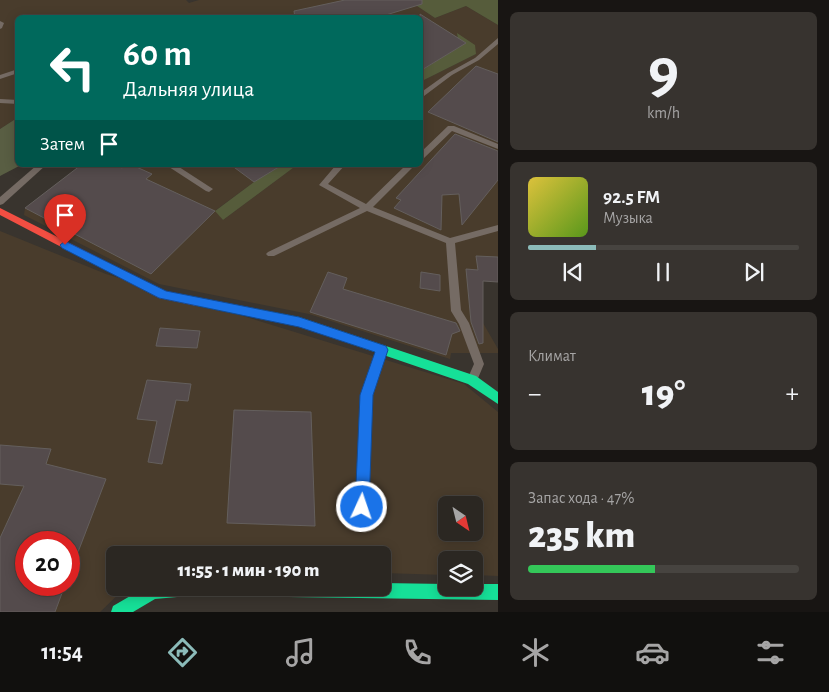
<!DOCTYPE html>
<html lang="ru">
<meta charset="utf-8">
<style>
body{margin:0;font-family:"Alegreya Sans",sans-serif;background:#37332f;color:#f1f3f6;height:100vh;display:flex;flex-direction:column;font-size:19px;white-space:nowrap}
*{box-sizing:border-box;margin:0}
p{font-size:16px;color:#a6a5a5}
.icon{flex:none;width:28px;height:28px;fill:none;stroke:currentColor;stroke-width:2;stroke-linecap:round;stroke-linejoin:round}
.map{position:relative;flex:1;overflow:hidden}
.panel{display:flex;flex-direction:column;gap:12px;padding:12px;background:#181513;width:331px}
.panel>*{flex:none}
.banner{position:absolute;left:15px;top:15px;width:408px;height:152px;border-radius:8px;box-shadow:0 2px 12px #0003,0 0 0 1px #474440;background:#00695c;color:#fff;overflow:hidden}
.needle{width:32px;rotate:145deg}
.controls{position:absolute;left:438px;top:496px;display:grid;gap:10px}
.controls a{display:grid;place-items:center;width:45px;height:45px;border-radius:8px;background:#2b2722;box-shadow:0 2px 12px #0003,0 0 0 1px #474440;font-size:25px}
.speed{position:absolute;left:15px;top:531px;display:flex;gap:10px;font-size:25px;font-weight:700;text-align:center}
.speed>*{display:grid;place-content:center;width:65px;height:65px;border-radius:50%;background:#2b2722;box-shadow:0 2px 12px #0003,0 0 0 1px #474440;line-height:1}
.speed .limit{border:8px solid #d22;background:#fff;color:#111}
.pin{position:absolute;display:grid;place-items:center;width:42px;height:42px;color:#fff;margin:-51px -21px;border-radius:50% 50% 50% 0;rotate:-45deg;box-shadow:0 0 5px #0007}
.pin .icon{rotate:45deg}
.me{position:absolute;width:55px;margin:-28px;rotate:3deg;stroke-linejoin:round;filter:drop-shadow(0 0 4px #0008)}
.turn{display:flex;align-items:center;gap:18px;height:105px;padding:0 25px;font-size:22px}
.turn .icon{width:65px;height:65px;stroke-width:2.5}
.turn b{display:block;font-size:35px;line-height:42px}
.then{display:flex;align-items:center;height:48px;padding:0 25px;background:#0003;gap:10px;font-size:19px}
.big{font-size:38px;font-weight:800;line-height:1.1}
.panel .widget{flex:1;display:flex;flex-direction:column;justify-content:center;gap:8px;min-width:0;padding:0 18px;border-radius:8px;background:#37332f}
.panel .dial{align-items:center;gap:0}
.dial b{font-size:65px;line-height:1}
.song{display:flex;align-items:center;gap:15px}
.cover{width:60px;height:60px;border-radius:8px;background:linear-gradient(135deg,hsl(50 70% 55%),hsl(90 70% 35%))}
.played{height:5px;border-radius:2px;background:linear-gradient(90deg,#8bbbb9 25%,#474440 25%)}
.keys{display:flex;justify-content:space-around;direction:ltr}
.heat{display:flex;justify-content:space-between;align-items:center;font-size:28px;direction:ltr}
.charge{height:8px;border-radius:4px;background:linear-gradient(90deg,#34c759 47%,#474440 0)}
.trip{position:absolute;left:106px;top:546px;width:285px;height:50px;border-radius:8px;background:#2b2722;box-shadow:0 2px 12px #0003,0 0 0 1px #474440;font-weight:800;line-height:50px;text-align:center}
.tabs{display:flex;height:80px;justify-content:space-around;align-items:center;background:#11100e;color:#a6a5a5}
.tabs .icon{width:35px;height:35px}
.tabs .active{color:#8bbbb9}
.tabs b{font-size:22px;color:#f1f3f6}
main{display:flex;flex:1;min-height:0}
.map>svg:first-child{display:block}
.built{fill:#493c2c;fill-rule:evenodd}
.green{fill:#595e43}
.forest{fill:#565c3b}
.building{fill:#544b4c;stroke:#645f5d}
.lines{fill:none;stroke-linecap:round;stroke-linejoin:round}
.lane{fill:#756b64;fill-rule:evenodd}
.fast{fill:#16e098;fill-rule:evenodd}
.jam{fill:#f24e42;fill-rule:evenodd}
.route{fill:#1a73e8;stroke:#114b97}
</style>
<main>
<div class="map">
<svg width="498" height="612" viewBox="0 0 498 612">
<rect width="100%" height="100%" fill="#39342e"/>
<g class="built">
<polygon points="0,0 186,0 189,3 199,0 408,0 435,18 466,6 498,25 498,282 483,281 483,323 498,349 498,353 451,353 450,359 309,314 159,284 24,215 25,208 81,165 277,165 216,210 223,220 297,165 420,165 420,82 476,54 457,34 459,47 420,18 18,18 17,118 0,129"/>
<path d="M0,231l106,43 358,110 34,28v164l-24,-1v-15h-28v15l-63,-2 -1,-18h-267v33h10l-25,24h-100zM446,505h28v27h-28zM26,542h43v43h-43z"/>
</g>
<polygon class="green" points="17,118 18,165 21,165 0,176 0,129"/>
<g class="forest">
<polygon points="408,0 498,0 498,25 466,6 435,18"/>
<polygon points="457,33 475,45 476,54 420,82 420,71 459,47"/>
<polygon points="277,165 297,165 223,220 215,211"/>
</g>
<g class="building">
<polygon points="345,0 422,0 422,4 376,18 295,18 294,11"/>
<polygon points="420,14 466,43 420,71"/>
<polygon points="476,66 498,74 498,142 428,112"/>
<polygon points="455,134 498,151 498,180 462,225 459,194 442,195 441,230 394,208 401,200 396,198"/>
<polygon points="81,165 116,165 122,168 126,165 132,165 152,174 146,179 215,211 151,274 25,208"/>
<polygon points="231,165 282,165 254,182"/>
<polygon points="476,256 498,257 498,282 483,281 483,343 479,344 471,322 466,269 478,270"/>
<polygon points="328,272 347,278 343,289 456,323 460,331 452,334 446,355 310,312"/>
<polygon points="421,272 440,275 440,291 420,288"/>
<polygon points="160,328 200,331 197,348 156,346"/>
<polygon points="147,380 191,384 188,401 176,400 162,464 148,462 157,421 137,419"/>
<polygon points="234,410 311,412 315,526 227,523"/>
<polygon points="0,445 51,449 46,464 106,479 70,573 69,542 26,542 26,585 65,585 55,612 0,612 0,538 24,486 0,484"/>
</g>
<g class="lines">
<g class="lane">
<polygon points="0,21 4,23 2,28 0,29"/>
<polygon points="498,38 498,44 479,60 452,75 420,99 420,93 448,73 475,58"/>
<polygon points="18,69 18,73 0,79 0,75"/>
<polygon points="0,99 18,100 18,104 0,103"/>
<polygon points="448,126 454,126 498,144 498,149 452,131 423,159 420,160 420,153"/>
<polygon points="37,165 46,165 3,204 0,205 0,197"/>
<polygon points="166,165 176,165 213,189 209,192 206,191"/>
<polygon points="336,165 345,165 328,184 366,204 406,165 415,165 373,207 450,238 498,225 498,231 455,243 461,310 469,323 484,364 476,383 472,385 468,383 467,380 474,364 459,324 451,311 446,243 367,211 274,256 268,256 266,254 268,252 360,208 319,185"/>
<polygon points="382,346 386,347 387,350 373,395 368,507 366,511 362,513 358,511 356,507 361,395 377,350 378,347"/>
</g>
<g class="fast">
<polygon points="197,298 299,317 476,376 498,392 498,404 468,384 299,326 193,305 191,302 193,299"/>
<polygon points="382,583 446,584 446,588 474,588 474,584 498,584 498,600 210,596 205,593 202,588 382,588"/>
<polygon points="144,588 196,588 193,593 188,596 155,599 133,612 111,612 113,606"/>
</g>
<polygon class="jam" points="0,208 165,291 197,298 201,299 203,302 201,305 197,306 159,298 0,215"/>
</g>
<polygon class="route" points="65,241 166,291 299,317 386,346 388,350 373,395 369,507 367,512 362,514 357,512 355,507 360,395 375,352 299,327 159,298 62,248 60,245"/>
</svg>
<div class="controls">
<a><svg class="needle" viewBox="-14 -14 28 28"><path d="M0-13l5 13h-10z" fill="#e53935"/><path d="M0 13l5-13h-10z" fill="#a6a5a5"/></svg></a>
<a><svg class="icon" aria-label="layers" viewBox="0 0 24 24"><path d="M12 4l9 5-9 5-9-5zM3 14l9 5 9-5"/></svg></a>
</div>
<div class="speed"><div class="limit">20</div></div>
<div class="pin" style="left:65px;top:245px;background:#d93025"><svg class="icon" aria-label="arrive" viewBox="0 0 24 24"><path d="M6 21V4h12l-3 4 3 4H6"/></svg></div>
<svg class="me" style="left:362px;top:507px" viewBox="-20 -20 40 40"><circle r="17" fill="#1a73e8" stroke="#fff" stroke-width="3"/><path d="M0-11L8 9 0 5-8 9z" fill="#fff"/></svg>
<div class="trip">11:55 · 1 мин · 190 m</div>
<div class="banner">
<div class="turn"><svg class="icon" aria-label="left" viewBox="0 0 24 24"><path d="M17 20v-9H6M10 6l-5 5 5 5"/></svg><div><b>60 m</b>Дальняя улица</div></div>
<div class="then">Затем<svg class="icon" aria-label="arrive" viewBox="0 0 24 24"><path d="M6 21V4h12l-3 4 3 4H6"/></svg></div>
</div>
</div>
<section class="panel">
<div class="widget dial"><b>9</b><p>km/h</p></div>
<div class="widget">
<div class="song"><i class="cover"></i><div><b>92.5 FM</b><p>Музыка</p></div></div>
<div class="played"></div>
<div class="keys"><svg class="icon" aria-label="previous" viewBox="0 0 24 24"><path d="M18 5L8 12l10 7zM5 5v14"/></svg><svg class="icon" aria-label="pause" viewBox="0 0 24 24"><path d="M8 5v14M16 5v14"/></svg><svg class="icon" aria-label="next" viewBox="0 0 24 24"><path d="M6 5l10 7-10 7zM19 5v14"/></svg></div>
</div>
<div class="widget"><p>Климат</p>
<div class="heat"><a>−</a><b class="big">19°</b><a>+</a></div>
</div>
<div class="widget"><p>Запас хода · 47%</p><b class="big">235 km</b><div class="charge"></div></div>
</section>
</main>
<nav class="tabs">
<b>11:54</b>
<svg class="icon active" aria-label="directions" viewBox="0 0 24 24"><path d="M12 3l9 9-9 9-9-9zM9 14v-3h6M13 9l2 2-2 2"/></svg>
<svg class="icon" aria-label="music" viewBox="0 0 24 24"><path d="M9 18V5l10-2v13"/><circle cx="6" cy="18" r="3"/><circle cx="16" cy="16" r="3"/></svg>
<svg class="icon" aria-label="phone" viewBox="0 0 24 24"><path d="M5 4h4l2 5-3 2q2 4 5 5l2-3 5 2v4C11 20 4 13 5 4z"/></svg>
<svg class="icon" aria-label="climate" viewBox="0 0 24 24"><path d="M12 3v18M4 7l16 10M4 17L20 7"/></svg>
<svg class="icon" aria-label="car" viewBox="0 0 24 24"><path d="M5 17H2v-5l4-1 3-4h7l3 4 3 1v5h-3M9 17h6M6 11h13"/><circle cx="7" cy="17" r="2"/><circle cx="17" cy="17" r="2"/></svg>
<svg class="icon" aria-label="filters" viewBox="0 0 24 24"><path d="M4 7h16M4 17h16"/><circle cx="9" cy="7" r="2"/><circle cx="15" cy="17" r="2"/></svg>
</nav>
